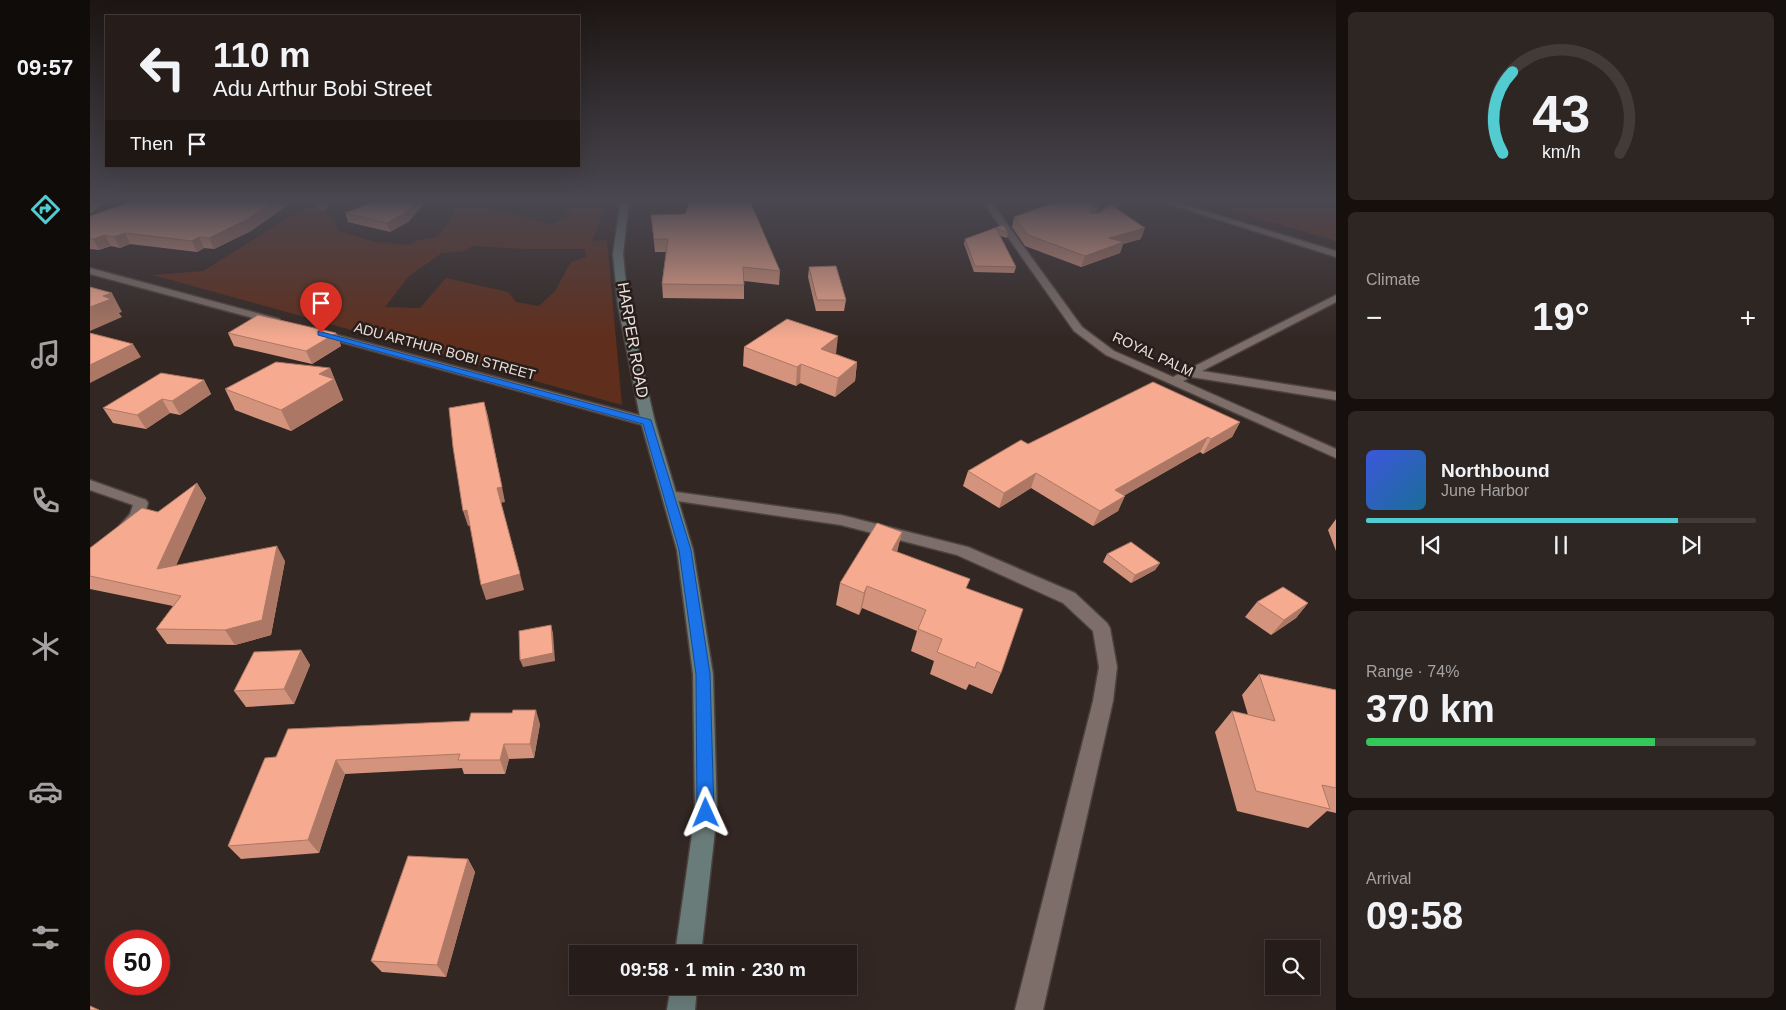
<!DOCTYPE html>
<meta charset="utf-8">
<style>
body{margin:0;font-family:Arial,sans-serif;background:#2e2623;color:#f1f3f6;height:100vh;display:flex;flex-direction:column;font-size:19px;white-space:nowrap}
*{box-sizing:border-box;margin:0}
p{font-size:16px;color:#a4a2a2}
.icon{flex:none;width:28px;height:28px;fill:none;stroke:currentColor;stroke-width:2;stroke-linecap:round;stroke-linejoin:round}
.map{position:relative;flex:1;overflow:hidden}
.panel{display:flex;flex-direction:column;gap:12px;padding:12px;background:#15100e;width:450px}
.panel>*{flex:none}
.banner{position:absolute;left:15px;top:15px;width:475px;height:152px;border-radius:0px;box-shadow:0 5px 20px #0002,0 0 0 1px #423b39;background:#261d1a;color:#f1f3f6;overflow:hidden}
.controls{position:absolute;left:1175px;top:940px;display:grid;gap:10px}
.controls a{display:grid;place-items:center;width:55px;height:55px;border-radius:0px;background:#261d1a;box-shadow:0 5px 20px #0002,0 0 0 1px #423b39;font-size:25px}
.speed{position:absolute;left:15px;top:930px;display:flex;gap:10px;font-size:25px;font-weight:700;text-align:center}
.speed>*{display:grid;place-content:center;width:65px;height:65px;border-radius:50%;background:#261d1a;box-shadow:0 5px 20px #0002,0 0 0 1px #423b39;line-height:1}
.speed .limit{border:8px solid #d22;background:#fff;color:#111}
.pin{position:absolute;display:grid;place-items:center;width:42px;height:42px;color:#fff;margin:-51px -21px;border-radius:50% 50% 50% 0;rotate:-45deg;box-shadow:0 0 5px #0007}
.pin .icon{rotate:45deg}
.me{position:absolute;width:55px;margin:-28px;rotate:359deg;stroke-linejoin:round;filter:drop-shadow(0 0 4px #0008)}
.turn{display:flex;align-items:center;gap:18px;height:105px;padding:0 25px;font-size:22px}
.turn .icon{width:65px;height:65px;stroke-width:2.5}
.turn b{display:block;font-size:35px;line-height:42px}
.then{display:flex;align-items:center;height:48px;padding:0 25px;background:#0003;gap:10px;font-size:19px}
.big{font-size:38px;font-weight:700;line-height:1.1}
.panel .widget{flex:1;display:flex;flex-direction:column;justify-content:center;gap:8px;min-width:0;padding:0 18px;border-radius:8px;background:#2e2623}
.panel .dial{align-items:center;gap:0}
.dial svg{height:130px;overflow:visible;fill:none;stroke:#423b39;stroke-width:7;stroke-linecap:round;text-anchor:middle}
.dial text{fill:#f1f3f6;stroke:none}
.song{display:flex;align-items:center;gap:15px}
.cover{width:60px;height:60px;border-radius:8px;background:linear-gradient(135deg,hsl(230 70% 55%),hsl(200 70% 35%))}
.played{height:5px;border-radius:2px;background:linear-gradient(90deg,#52ccd0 80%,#423b39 80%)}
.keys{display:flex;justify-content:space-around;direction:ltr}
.heat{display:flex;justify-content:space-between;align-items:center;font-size:28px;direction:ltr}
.charge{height:8px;border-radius:4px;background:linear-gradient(90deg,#34c759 74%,#423b39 0)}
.trip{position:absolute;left:479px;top:945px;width:288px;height:50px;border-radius:0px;background:#261d1a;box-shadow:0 5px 20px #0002,0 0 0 1px #423b39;font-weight:700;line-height:50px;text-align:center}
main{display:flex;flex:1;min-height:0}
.menu{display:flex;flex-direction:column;width:90px;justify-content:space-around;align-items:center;background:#0f0c0a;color:#a4a2a2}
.menu .icon{width:35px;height:35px}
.menu .selected{color:#52ccd0}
.menu b{font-size:22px;color:#f1f3f6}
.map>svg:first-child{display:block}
.green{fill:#602e1c;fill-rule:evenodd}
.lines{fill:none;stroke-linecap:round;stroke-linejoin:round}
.street-casing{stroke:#4c423e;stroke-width:3}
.secondary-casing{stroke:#4c423e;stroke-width:3}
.street{fill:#7d6e69;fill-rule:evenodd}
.secondary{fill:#697c7a;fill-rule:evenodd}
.wall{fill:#d4937c}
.shaded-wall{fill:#ac7865}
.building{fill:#f6ab90;stroke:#ac7865}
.route{fill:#1a73e8;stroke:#114b97}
.labels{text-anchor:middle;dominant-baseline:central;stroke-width:5;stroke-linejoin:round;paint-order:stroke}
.far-street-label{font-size:14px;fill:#e9e1de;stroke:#291d19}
.street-label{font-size:16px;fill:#e9e1de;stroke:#291d19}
</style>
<main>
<nav class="menu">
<b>09:57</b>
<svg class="icon selected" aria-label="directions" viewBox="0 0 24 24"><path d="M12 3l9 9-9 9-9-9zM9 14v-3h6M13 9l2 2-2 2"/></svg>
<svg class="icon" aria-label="music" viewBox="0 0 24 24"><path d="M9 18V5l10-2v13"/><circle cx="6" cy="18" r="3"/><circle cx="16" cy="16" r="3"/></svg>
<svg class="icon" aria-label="phone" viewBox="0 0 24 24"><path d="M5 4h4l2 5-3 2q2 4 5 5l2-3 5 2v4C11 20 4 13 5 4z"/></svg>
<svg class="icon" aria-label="climate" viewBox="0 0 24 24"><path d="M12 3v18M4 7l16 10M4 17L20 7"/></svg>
<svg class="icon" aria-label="car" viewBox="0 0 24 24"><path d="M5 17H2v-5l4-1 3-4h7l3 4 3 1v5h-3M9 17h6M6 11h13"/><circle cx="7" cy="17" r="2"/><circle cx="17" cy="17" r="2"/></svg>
<svg class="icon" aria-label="filters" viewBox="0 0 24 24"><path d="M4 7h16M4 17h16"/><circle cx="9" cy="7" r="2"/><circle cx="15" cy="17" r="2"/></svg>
</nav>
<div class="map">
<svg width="1246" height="1010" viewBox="0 0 1246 1010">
<rect width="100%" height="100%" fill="#332723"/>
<g class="green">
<path d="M358,199h42l-13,5 19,9h14l39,12 24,-10 -11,-5 4,-1 -4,-2 7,-3 -13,-5h52l-16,42 15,-1 15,165 -469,-130 50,-4 104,-65 22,7 9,18 37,11 35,3 5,-4 23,-4c7,-10 18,-21 17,-34l-9,-1zM383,246l50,3h62l1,8 -15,5 -16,29 -16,15 -23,-4 -8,-10 -62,-14 -26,30 -35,-1 24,-31 33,-23 22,-2z"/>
<polygon points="1103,199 1246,199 1246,241"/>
</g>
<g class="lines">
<g class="street-casing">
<g id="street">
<polygon points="234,199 242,199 235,210 229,210 228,208"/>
<polygon points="891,199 899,199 992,327 1024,351 1083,377 1246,295 1246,302 1112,371 1246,392 1246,400 1101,377 1093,381 1246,449 1246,458 1016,355 984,331"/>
<polygon points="1029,199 1038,199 1008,219 1002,219 1002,215"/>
<polygon points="1063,199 1075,199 1246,251 1246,257"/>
<polygon points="0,268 189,319 190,321 185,324 0,274"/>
<polygon points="229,330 563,419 565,422 558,426 553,425 225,335 224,333 225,331"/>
<path d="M0,480l56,20 2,3c-3,12 -10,30 -25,26l-3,-4 10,-11 3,-9 -43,-15z"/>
<polygon points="579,491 751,515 878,547 985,593 1017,623 1020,628 1027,667 1023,701 953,1010 925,1010 1003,701 1009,667 1003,631 973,603 867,555 751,525 574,499 572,496 574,493"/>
</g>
</g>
<g class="secondary-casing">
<g id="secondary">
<polygon points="531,199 539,199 533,254 538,305 565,422 603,550 623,674 627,813 611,954 585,954 605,813 603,674 587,550 551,422 528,305 523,254"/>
<polygon points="581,986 607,986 605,1010 577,1010"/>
</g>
</g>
<use href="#street" class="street"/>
<use href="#secondary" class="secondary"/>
</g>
<g class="wall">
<polygon points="50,199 206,199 161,231 124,249 114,248 107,252 40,244 30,248 21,246 9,250 0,249 0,216"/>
<polygon points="291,199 338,199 318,222 300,232 258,222 255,213"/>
<polygon points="1008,210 1003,213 1051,239 1033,244 1030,253 991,267 935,246 922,227 924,217"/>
<polygon points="561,215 690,271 689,285 654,281 654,299 573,298 572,284 576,252 565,252"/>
<polygon points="913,225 918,233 917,238 910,236 926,267 924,273 884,272 874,244 875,239"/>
<polygon points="719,267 756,300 754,311 726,311 718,277"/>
<polygon points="138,333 246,333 251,346 222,364 144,346"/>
<polygon points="654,347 746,354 767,362 765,381 745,397 710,383 706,386 653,366"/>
<polygon points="240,368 253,400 201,431 145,410 135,389"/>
<polygon points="114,380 121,394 90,415 80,413 56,429 23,423 13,408"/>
<polygon points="1150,422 1142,437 1113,454 1110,452 1035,495 1028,511 1003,526 941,488 909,508 873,486 878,471 938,444"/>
<polygon points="107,483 116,498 86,565 195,561 181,635 145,645 77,644 66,629 83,606 0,589 0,548 68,512"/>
<polygon points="1246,519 1246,551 1238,530"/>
<polygon points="812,532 807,552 880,579 876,588 911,673 902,694 879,684 876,690 840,674 844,661 821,651 827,631 772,608 769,615 746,605 750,583"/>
<polygon points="1017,554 1070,563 1065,570 1041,583 1013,562"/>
<polygon points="1167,602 1218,603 1206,618 1181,635 1155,617"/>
<polygon points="211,650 220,665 204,704 156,707 144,691"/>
<polygon points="1169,674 1246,690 1246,813 1237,811 1218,828 1147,811 1125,732 1142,711 1158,715 1152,695"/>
<polygon points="450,724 444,758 419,759 415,774 374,774 372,768 255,774 229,853 151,859 138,846 175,758"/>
<polygon points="378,859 385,872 356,977 292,972 281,961"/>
</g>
<g class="shaded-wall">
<polygon points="0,199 18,199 0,214"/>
<polygon points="188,199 206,199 161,231 124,249 119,238"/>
<polygon points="328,199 338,199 318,222 300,232 297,223"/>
<polygon points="1012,200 1008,210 997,216 1000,206"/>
<polygon points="1055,228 1051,239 1033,244 1030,253 991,267 995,256 1019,238"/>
<polygon points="35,233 40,244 30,248 24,237"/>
<polygon points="15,235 21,246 9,250 3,239"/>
<polygon points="109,237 114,248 107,252 102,241"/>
<polygon points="22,293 32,312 29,313 32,317 0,331 0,307 13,296"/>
<polygon points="246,333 251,346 222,364 216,351"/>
<polygon points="748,336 746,354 731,349"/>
<polygon points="43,344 51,357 0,383 0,365"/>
<polygon points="767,362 765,381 745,397 748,378"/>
<polygon points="711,364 710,383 706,386 707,367"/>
<polygon points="240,368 253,400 201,431 191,410 229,374"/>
<polygon points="114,380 121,394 90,415 82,401"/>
<polygon points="72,399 80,413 56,429 47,415"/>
<polygon points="394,402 398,416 415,502 410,503 407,488"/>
<polygon points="1150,422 1142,437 1113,454 1121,439"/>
<polygon points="1118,437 1110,452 1018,505 1025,490"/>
<polygon points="946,473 941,488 909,508 914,493"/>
<polygon points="107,483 116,498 78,584 67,569"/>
<polygon points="1035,496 1028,511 1003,526 1010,511"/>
<polygon points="377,510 381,525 378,526 373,511"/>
<polygon points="812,532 806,554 802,550"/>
<polygon points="187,546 195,561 181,635 145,645 135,630"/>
<polygon points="1070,563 1065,570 1041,583 1045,575"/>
<polygon points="430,574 434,590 396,600 391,585"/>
<polygon points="777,586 772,608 769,615 774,593"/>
<polygon points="1218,603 1206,618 1181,635 1194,620"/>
<polygon points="461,625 463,633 465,661 433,667 430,660"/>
<polygon points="211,650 220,665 204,704 194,689"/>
<polygon points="446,710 450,724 444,758 440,744"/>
<polygon points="414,744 419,759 415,774 410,760"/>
<polygon points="246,760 255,774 229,853 218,840"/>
<polygon points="378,859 385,872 356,977 347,965"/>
</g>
<g class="building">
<polygon points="50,199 188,199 156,220 119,238 109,237 102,241 35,233 24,237 15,235 3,239 0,239 0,216"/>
<polygon points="291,199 328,199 315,213 297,223 255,213"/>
<polygon points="601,199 659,199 690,271 653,267 654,285 572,284 578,239 564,239 561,215 595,214"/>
<polygon points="974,199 1012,200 1000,206 1000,213 1009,213 1021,205 1055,228 1019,238 1034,242 995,256 938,235 924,217"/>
<polygon points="913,225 918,233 906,228 926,267 885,266 875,239"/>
<polygon points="746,266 756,300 727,300 719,267"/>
<polygon points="0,287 22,293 13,296 21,299 0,307"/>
<polygon points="168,315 246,333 216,351 138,333"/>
<polygon points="697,319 748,336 731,349 767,362 748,378 711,364 707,367 654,347"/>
<polygon points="0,333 43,344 0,365"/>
<polygon points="186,362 240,368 229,374 244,379 191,410 135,389"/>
<polygon points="71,373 114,380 82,401 72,399 47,415 13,408"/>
<polygon points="1063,382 1150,422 1121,439 1118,437 1025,490 1035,496 1010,511 946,473 914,493 878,471 931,440 938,444"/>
<polygon points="394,402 412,487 407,488 430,574 391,585 377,510 373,511 363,447 359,408"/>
<polygon points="107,483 67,569 187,546 172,620 135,630 66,629 91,596 0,576 0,548 52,508 68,512"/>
<polygon points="787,523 812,532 802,550 880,579 876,588 933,609 911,673 887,662 885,668 847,652 852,639 828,629 836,610 777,586 774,593 750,583"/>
<polygon points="1041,542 1070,563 1045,575 1017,554"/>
<polygon points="1193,587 1218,603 1194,620 1167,602"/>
<polygon points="461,625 463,653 430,660 429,631"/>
<polygon points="211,650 194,689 144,691 164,652"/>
<polygon points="1169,674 1246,690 1246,788 1232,785 1240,809 1166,791 1142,711 1185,721"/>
<polygon points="423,710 446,710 440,744 414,744 410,760 368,760 370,754 246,760 218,840 138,846 175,758 186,757 198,729 379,721 381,713 422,713"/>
<polygon points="318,856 378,859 347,965 281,961"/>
<polygon points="0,1006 9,1010 0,1010"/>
</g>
<linearGradient id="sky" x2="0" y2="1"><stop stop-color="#1c1513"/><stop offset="0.59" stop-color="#4a4750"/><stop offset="1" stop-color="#4a4750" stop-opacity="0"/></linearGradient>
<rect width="1246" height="340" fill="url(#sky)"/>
<polygon class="route" points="228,331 561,420 601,550 620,674 624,813 621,819 616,822 610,819 607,813 606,674 589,550 553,424 228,335"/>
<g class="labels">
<g class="far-street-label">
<text transform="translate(355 351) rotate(15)">ADU ARTHUR BOBI STREET</text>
<text transform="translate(1063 354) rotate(25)">ROYAL PALM</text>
</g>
<g class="street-label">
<text transform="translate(543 340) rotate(80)">HARPER ROAD</text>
</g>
</g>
</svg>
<div class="controls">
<a><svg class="icon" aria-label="search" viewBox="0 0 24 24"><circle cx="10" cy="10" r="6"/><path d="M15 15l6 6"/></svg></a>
</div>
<div class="speed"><div class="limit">50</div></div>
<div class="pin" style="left:231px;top:333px;background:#d93025"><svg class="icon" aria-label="arrive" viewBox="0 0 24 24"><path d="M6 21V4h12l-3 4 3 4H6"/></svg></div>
<svg class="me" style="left:616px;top:813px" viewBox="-20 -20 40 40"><path d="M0-17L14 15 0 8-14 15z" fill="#1a73e8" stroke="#fff" stroke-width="4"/></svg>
<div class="trip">09:58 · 1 min · 230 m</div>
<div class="banner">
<div class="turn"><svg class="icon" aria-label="left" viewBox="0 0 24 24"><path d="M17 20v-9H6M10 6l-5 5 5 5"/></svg><div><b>110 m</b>Adu Arthur Bobi Street</div></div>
<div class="then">Then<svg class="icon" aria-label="arrive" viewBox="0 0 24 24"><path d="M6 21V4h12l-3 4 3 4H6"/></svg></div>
</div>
</div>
<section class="panel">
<div class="widget dial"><svg viewBox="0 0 100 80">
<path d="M14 69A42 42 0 1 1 86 69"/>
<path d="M14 69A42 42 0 0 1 20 19" stroke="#52ccd0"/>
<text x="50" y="56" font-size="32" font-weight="700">43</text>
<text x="50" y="72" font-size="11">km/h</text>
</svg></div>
<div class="widget"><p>Climate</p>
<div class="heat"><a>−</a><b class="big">19°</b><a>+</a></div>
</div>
<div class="widget">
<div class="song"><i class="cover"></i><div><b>Northbound</b><p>June Harbor</p></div></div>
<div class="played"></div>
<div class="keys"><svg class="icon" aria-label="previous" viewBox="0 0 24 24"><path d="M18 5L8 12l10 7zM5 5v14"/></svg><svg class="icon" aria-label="pause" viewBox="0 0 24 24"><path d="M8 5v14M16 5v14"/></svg><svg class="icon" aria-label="next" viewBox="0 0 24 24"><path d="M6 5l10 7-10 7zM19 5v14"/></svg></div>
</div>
<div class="widget"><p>Range · 74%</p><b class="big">370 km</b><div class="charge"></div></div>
<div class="widget"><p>Arrival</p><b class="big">09:58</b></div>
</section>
</main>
